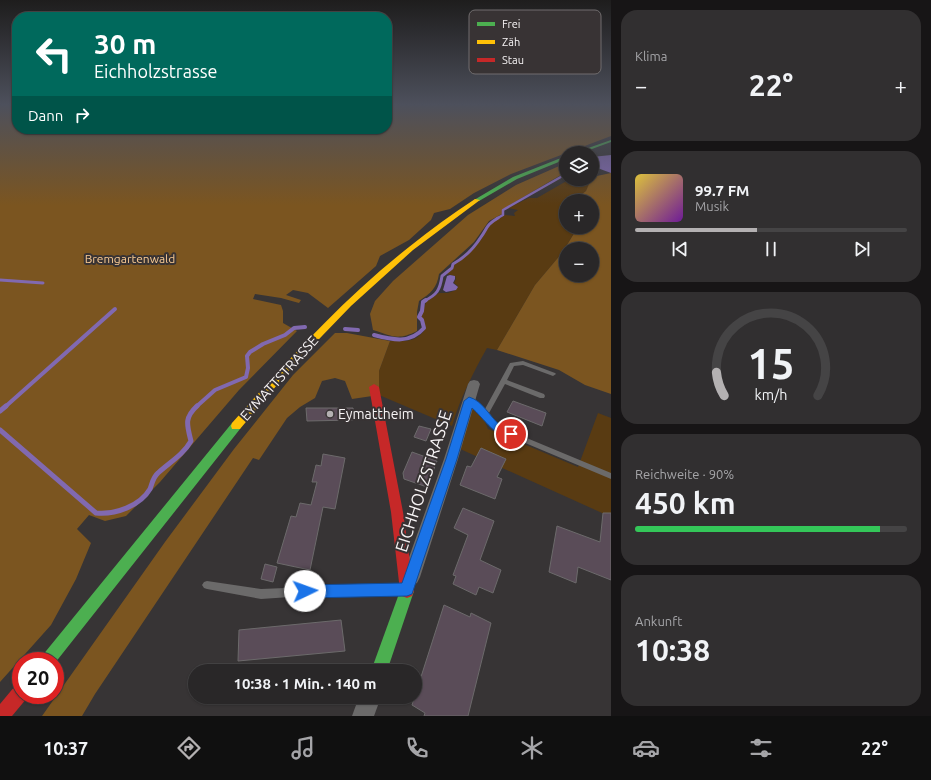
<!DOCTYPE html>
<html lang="de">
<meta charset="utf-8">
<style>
body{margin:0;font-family:Ubuntu,sans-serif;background:#312f30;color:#f1f3f6;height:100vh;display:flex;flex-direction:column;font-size:15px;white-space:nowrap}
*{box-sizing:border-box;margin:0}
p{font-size:13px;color:#a5a5a8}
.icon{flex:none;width:22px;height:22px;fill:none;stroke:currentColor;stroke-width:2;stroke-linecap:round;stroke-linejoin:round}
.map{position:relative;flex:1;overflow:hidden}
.side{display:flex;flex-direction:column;gap:10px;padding:10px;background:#171516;width:320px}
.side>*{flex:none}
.hud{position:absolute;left:12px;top:12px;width:380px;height:122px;border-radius:16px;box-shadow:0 1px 3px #0004,0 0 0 1px #454445;background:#00695c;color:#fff;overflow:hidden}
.controls{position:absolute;left:559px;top:146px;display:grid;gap:8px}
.controls a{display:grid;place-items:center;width:40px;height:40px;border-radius:50%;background:#292728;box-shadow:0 1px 3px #0004,0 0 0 1px #454445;font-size:20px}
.speed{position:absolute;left:12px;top:652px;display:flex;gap:8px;font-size:20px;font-weight:700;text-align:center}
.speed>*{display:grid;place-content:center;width:52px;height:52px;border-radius:50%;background:#292728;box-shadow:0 1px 3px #0004,0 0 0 1px #454445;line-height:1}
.speed .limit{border:6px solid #d22;background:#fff;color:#111}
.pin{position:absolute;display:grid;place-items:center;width:34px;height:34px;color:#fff;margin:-17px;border:2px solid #fff;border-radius:50%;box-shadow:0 1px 4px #0007}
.me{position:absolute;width:44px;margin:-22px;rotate:87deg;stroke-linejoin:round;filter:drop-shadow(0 0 3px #0008)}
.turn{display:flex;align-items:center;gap:14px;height:84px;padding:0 16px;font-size:18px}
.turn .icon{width:52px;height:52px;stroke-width:2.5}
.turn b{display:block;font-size:28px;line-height:34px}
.then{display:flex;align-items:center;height:38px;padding:0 16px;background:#0003;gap:8px;font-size:15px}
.big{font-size:30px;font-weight:700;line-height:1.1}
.side .card{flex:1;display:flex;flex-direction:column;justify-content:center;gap:6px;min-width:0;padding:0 14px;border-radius:16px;background:#312f30}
.side .dial{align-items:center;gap:0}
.dial svg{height:104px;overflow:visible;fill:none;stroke:#454445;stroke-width:7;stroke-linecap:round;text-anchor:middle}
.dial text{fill:#f1f3f6;stroke:none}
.song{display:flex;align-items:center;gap:12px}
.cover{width:48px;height:48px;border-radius:6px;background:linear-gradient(135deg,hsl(50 70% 55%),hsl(280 70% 35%))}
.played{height:4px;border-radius:2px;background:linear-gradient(90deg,#b4b1b2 45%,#454445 45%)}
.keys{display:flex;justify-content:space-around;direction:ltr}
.heat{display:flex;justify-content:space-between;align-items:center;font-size:22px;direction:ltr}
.charge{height:6px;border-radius:3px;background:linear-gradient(90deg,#34c759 90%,#454445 0)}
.trip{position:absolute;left:188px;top:664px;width:234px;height:40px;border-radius:20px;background:#292728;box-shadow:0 1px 3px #0004,0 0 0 1px #454445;font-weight:700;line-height:40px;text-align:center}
.dock{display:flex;height:64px;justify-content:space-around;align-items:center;background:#101010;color:#a5a5a8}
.dock .icon{width:28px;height:28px}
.dock .active{color:#b4b1b2}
.dock b{font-size:18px;color:#f1f3f6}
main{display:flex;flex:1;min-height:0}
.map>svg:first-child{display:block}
.green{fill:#593b12}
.forest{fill:#7b5520;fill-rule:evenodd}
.water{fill:#8169b0}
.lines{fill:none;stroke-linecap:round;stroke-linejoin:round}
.stream-far3{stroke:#8169b0;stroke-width:2.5}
.stream-far2{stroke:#8169b0;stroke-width:3}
.stream-far1{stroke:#8169b0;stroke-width:4}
.stream{stroke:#8169b0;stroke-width:5}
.building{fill:#5a4c58;stroke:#6c6a6b}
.lane{fill:#6b6a6a;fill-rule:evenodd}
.street{fill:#6b6a6a;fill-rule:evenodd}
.fast{fill:#4caf50;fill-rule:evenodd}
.slow{fill:#ffc107;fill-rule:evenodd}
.jam{fill:#c62828;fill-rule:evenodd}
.route{fill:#1a73e8;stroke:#114b97}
.poi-dot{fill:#b4b1b2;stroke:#383334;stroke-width:1.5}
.labels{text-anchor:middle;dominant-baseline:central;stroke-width:4;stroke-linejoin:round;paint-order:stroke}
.far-park-label{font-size:12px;fill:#fbcc94;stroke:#383334}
.street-label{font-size:14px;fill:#f7f4f5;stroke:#383334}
.poi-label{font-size:14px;fill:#f7f4f5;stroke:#383334;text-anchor:start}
.near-street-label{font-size:17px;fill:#f7f4f5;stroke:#383334}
.key{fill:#383334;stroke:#716d6e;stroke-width:1}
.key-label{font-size:11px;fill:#f7f4f5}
</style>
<main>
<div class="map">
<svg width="611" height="716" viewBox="0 0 611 716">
<rect width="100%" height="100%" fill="#373435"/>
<g class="green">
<path d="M570,179h22l-6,12 -4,3 3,7h-19v26h12l-1,1 -15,25 -27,32 -38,65 -10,-2c-15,27 -26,48 -35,78l-73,-31v-24l11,-30c17,0 26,2 36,-13l-5,-11 5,-15 13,-9h9l8,-3 2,-4 -4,-3 2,-4 -1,-3 -8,-2 8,-10 19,-16 8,-10 7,-14 16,-9 10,1 -1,-3 4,-3 -10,-2 21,-10h8z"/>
<polygon points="471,408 483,417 488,429 578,467 598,413 611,418 611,517 458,448"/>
</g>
<g class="forest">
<polygon points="0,105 17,105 17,129 387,129 387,105 611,105 611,136 511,174 474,193 450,209 434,213 431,220 409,240 380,256 376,266 328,308 308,293 293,290 286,295 301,300 299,303 281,298 255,294 253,299 281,305 283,311 283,323 297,331 239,390 160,482 126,516 105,521 89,515 77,529 91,543 76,579 51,625 0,682"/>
<path d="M566,163v9l-63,37 -1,5 -13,7 -15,21 -35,32c-2,14 -8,19 -20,27l-2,11v19c-20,10 -24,5 -44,-1l-3,-16 5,-13 18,-20 75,-66 48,-30z"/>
<path d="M611,173v221l-26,-9 -26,-15 -62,-20 38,-65 27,-32 16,-26h14v-26h-7l-3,-7 4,-3 6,-14zM566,249h26v26h-26z"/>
<polygon points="335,333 347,333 390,341 379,371 379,395 352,399 345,381 335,378 322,381 315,398 300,407 287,418 259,460 253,458 95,694 82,716 42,716 165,542 234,449 293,375"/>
</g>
<g class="water">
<polygon points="611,155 611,173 592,166 592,157"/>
<polygon points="450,275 455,276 455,279 453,283 458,287 456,290 446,292 443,290 447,276"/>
</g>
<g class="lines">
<polyline class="stream-far3" points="496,219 503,215 503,210 566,174"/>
<g class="stream-far2">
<polyline points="0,280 43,283"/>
<path d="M424,301c13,-6 16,-11 18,-25l10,-8 1,-4c11,-6 21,-16 28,-27 7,-10 5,-12 17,-19"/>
</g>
<g class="stream-far1">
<polyline points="345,329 358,330"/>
<path d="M374,335c19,5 36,9 50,-7l-2,-8 -3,-3 3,-6 1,-9 3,-2"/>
<polyline points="5,407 115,309"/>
<polyline points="196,407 215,390 246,377 248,368 247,356 250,352 263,344 285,335 294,328 305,327"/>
</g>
<g class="stream">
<polyline points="0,411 6,406"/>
<path d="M0,430l96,83c19,2 44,-7 54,-24 2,-5 3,-12 8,-16 12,-11 25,-18 33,-32 -4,-16 -7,-23 6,-35"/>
</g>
</g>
<g class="building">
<polygon points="513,401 546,413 542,426 507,412"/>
<polygon points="306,408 353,408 355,420 307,421"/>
<polygon points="419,426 431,429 426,441 414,437"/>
<polygon points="481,448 506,459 497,477 502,479 495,499 460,485 467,466 471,467"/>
<polygon points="412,452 437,461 427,487 404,479 403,473"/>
<polygon points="323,454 345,458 335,509 323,507 310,570 277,563 291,516 296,517 300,503 311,505 317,482 312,482 316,465 321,466"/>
<polygon points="463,508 494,521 480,560 501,570 493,593 479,587 476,595 453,584 456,576 453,575 468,535 454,528"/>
<polygon points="603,513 611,513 611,580 578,567 576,583 549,572 557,526 600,542"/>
<polygon points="265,564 277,567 273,582 261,579"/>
<polygon points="444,605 470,617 471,613 491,623 468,716 424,716 425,713 412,705"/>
<polygon points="341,620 345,651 238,661 239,630"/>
</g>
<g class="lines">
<g class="lane">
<polygon points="523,361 555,373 556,374 553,376 523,365 514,366 507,380 544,394 545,396 544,398 540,398 505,384 489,413 498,426 611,473 611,479 494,430 483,415 467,403 466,401 467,399 471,399 485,409 510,363"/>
<polygon points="207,581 261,589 334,586 400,586 403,587 405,590 403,593 400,594 334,594 261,599 207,589 204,588 202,585 204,582"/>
</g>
<g class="street">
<polygon points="474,380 478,381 480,384 458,459 420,577 417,583 411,586 405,583 402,577 444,459 468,384 470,381"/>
<polygon points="359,697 381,697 374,716 352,716"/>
</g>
<g class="fast">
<polygon points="611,140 611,142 581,153 574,153"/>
<polygon points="566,156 566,159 517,179 479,201 474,200 513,177"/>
<polygon points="236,422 240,423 241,426 240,429 55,663 55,661 39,661 42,656 232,423"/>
<polygon points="407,584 412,586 414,591 387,671 371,671 400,591 402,586"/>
</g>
<path class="slow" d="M475,199l5,1 -67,50 -62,56 -58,60 -53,63h-8l-1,-3 1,-3c55,-62 111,-124 177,-176 21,-17 43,-33 66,-48z"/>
<g class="jam">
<polygon points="374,384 379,387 403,512 414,591 412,596 407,598 402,596 400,591 391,512 369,387"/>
<polygon points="21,684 21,695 28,695 27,698 12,716 0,716 0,704 15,686"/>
</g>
</g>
<linearGradient id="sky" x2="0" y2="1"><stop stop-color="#1e1d1d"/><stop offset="0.51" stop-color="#4d505c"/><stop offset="1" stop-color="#4d505c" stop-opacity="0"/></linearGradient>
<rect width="611" height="205" fill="url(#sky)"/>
<path class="route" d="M469,397c14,4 20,19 31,28 5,4 13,3 16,9l-1,3c-17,5 -32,-20 -43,-29l-15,51 -45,135 -5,2 -102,2 -5,-2 -2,-5 2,-4 5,-2 97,-2 44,-124 18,-58z"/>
<circle class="poi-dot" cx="330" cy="414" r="4"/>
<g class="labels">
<g class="far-park-label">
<text x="130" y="258">Bremgartenwald</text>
</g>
<g class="street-label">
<text transform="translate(279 378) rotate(-48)">EYMATTSTRASSE</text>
</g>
<g class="poi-label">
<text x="338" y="414">Eymattheim</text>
</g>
<g class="near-street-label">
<text transform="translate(423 481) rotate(-72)">EICHHOLZSTRASSE</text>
</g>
</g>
<rect x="469" y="10" width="132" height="64" rx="6" class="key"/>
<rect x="477" y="22" width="18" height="4" fill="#4caf50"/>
<rect x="477" y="40" width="18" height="4" fill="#ffc107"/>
<rect x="477" y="58" width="18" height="4" fill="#c62828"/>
<g class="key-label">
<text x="502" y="28">Frei</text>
<text x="502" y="46">Zäh</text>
<text x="502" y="64">Stau</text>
</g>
</svg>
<div class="controls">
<a><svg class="icon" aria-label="layers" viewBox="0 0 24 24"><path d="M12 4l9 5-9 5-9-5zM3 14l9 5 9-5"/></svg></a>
<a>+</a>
<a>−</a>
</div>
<div class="speed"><div class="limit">20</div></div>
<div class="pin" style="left:511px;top:434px;background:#d93025"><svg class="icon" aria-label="arrive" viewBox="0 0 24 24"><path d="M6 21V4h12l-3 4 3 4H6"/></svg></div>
<svg class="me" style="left:305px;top:591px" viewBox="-20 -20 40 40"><circle r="19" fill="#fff"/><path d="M0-13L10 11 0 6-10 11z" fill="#1a73e8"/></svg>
<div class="trip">10:38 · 1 Min. · 140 m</div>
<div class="hud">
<div class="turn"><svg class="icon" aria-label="left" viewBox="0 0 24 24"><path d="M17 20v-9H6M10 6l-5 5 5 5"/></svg><div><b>30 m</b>Eichholzstrasse</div></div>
<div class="then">Dann<svg class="icon" aria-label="right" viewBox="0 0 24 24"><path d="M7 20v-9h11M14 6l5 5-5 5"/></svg></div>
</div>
</div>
<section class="side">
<div class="card"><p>Klima</p>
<div class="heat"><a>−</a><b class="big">22°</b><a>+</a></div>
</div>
<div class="card">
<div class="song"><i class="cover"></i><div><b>99.7 FM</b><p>Musik</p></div></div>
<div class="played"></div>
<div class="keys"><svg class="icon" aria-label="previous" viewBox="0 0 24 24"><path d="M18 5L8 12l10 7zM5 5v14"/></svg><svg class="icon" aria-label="pause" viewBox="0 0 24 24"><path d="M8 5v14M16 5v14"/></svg><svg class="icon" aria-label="next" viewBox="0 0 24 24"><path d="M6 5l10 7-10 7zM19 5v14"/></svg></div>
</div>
<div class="card dial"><svg viewBox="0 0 100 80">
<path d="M14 69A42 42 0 1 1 86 69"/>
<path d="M14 69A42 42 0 0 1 8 51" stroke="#b4b1b2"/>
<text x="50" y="56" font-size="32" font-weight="700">15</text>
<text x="50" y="72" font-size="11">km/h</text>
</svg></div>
<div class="card"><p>Reichweite · 90%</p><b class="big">450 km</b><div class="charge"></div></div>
<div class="card"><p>Ankunft</p><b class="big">10:38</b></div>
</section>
</main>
<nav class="dock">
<b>10:37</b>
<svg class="icon active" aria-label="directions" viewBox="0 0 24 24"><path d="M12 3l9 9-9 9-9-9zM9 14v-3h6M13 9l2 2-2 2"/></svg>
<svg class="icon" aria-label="music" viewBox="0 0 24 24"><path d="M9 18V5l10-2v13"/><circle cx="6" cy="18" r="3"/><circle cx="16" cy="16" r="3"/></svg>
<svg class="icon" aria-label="phone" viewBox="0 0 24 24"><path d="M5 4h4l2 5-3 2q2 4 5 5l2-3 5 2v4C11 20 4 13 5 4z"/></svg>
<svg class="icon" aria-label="climate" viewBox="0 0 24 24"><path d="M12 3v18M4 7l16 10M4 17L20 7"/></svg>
<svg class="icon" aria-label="car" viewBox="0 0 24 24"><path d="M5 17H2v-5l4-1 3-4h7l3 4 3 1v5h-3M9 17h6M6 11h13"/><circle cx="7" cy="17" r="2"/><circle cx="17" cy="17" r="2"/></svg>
<svg class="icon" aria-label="filters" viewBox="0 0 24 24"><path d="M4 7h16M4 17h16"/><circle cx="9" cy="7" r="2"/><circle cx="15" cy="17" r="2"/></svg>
<b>22°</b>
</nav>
